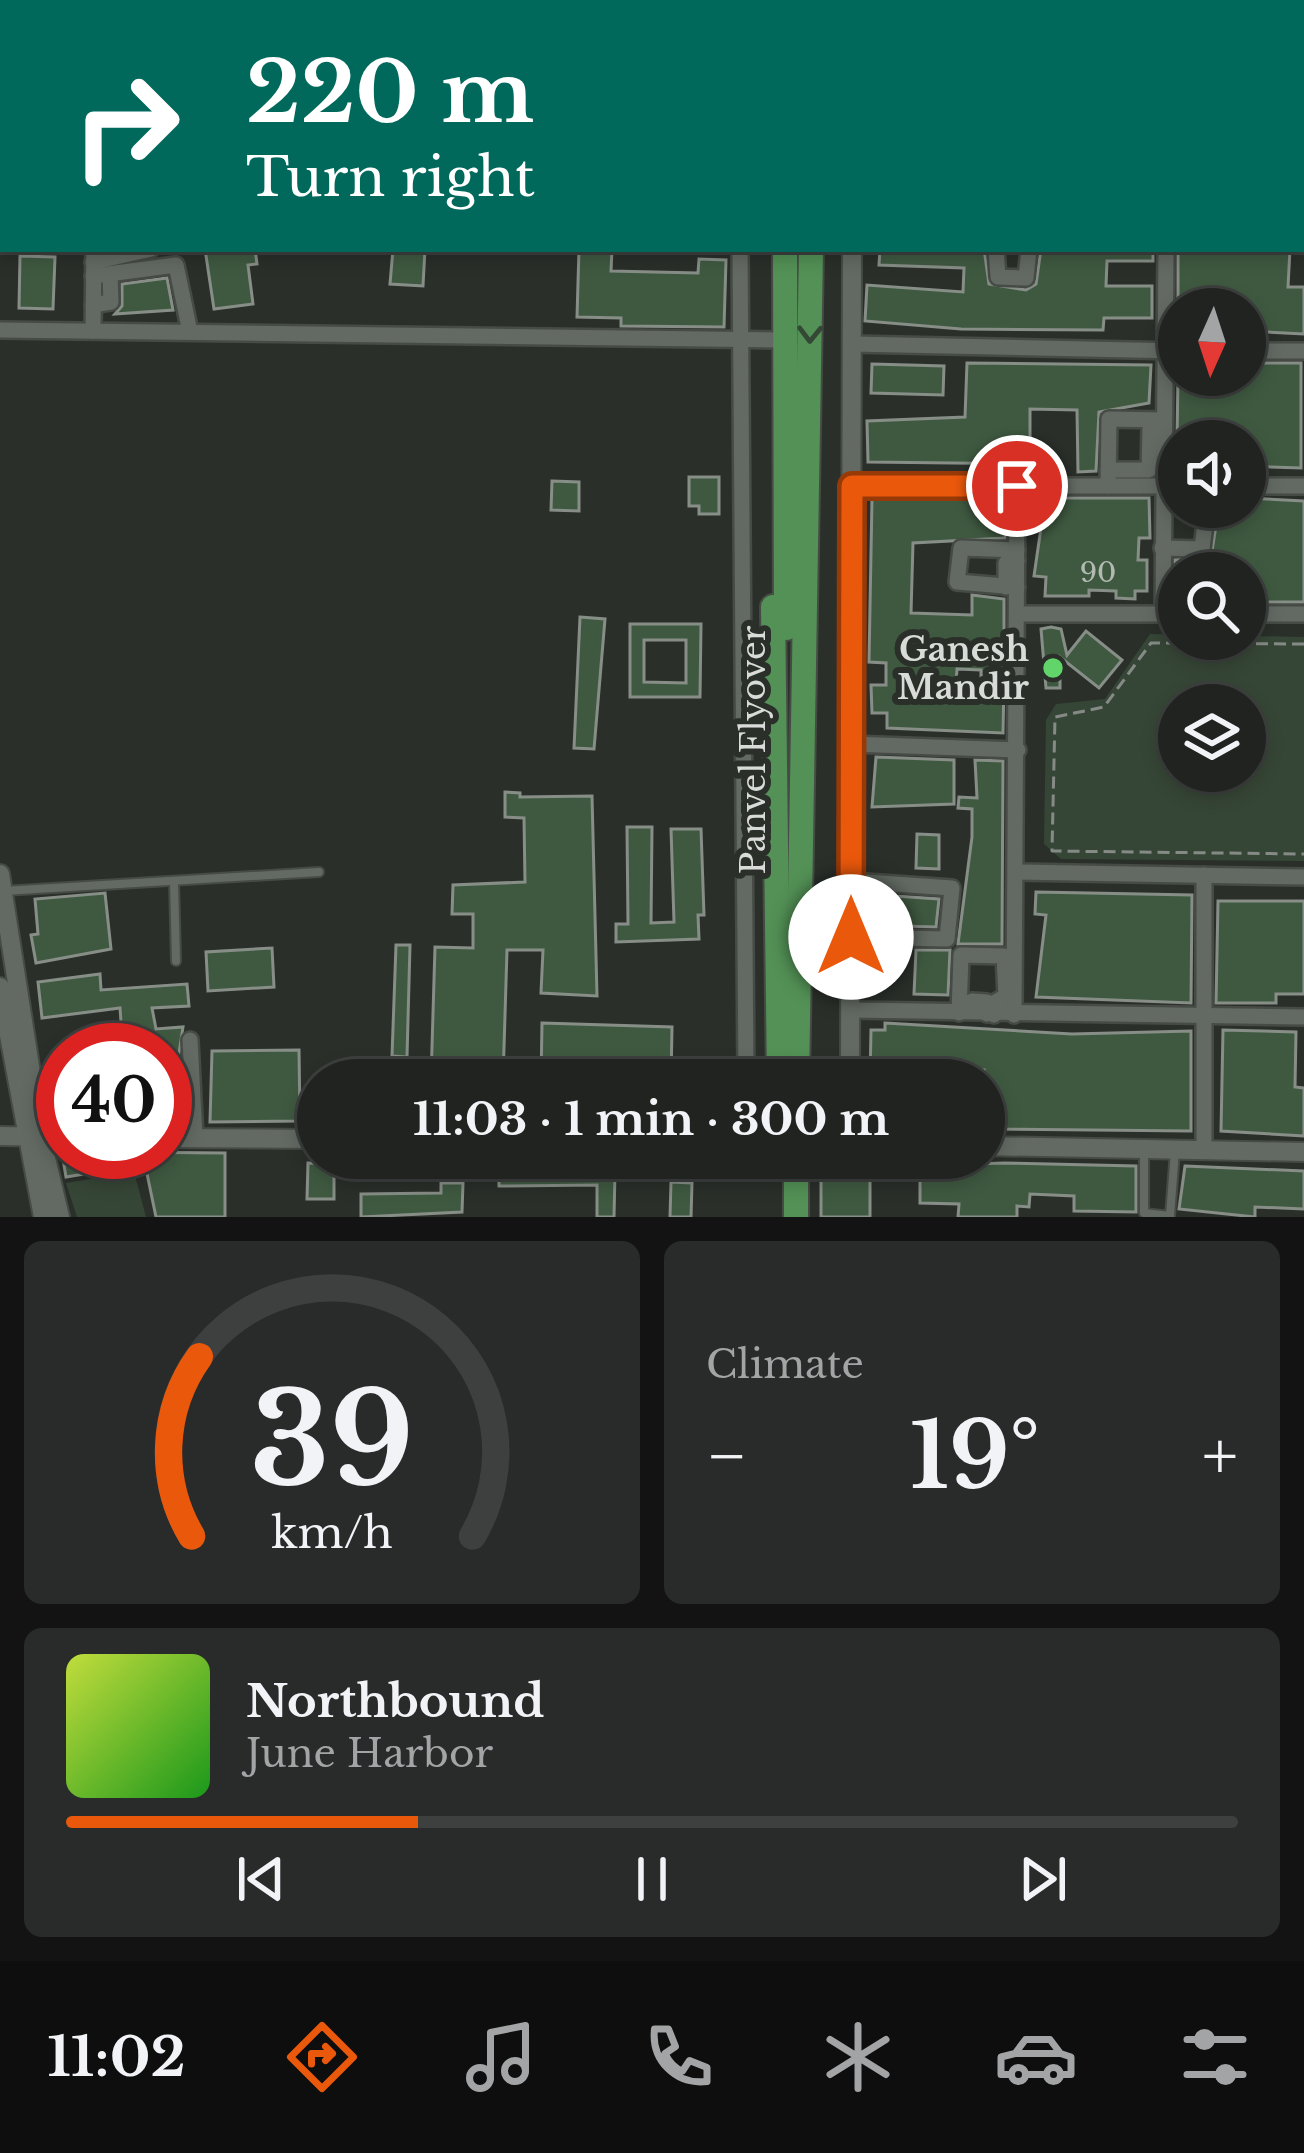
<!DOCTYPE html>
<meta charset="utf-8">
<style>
body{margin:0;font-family:"Libre Baskerville",serif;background:#282b29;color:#f1f3f6;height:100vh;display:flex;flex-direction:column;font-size:45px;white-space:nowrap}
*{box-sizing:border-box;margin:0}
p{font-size:39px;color:#a2a4a5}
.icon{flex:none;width:66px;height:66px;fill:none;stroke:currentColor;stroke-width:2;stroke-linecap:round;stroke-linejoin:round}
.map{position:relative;height:1217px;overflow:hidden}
.sheet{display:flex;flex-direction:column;gap:24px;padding:24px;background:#121312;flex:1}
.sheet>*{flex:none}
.banner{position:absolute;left:0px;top:0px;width:1305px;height:252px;box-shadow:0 6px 18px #0003,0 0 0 3px #3d403e;background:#00695c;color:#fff;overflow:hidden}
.needle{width:78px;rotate:183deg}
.buttons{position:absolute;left:1158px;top:288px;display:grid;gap:24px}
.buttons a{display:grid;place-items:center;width:108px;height:108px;border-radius:50%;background:#202320;box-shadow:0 6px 18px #0003,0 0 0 3px #3d403e;font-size:60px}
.speed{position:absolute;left:36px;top:1023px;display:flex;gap:24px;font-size:60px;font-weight:700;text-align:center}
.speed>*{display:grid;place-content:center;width:156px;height:156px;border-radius:50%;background:#202320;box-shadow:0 6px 18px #0003,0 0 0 3px #3d403e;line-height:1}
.speed .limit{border:18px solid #d22;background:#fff;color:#111}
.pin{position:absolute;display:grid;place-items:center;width:102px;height:102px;color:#fff;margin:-51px;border:6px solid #fff;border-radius:50%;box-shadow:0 3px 12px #0007}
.me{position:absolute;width:132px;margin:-66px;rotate:0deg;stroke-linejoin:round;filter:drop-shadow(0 0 9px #0008)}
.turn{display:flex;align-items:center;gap:42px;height:252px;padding:0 48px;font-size:54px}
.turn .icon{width:156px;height:156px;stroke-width:2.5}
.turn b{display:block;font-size:84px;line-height:102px}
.big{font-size:90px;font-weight:700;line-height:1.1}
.sheet .widget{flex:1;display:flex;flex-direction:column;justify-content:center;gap:18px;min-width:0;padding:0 42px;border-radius:18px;background:#282b29}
.sheet .dial{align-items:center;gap:0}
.dial svg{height:312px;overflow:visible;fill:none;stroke:#3d403e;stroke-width:7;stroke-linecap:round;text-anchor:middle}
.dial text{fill:#f1f3f6;stroke:none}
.song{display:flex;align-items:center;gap:36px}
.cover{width:144px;height:144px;border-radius:18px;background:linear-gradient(135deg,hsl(70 70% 55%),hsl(120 70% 35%))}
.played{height:12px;border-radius:6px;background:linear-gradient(90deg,#ea580c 30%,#3d403e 30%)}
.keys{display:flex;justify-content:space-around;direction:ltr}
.heat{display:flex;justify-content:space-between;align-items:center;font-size:66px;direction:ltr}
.sheet .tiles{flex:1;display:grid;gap:24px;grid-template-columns:1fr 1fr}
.widget:last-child{grid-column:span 2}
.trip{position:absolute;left:297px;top:1059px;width:708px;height:120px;border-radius:60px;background:#202320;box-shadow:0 6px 18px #0003,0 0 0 3px #3d403e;font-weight:700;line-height:120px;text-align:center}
.menu{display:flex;height:192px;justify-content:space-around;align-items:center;background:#0d0e0d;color:#a2a4a5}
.menu .icon{width:84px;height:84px}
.menu .on{color:#ea580c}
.menu b{font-size:54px;color:#f1f3f6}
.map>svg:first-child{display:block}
.green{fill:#364636;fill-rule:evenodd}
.building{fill:#3f5940;stroke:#878e87;stroke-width:3;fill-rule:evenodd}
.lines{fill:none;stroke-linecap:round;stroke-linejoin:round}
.minor-tunnel{stroke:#444944;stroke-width:15;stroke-dasharray:15 8;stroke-linecap:butt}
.service-casing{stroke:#464b45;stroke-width:12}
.minor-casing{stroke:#464b45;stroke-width:20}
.tertiary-casing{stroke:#464b45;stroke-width:22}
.trunk-casing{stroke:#464b45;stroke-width:28}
.path{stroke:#868a86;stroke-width:3;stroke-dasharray:12 6;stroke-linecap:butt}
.service{stroke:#636a63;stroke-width:8}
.minor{stroke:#636a63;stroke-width:15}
.tertiary{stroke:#636a63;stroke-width:18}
.trunk{stroke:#539156;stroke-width:24}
.oneway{stroke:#344835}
.route-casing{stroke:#983908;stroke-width:30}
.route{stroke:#ea580c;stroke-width:21}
.poi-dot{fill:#61d46a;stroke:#2a2f2a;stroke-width:4.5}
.labels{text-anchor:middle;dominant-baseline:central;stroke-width:12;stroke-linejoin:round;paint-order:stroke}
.number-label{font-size:27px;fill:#b2bab2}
.poi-label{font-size:33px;font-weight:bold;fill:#d8dbd8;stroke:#2a2f2a;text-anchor:end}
.street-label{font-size:33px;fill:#d8dbd8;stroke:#2a2f2a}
</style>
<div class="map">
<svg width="1304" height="1217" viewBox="0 0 1304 1217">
<rect width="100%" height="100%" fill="#2a2f2a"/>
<g class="green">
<path d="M1150,634l154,3v224l-243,-2 -17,-15 2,-124 10,-16 49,-5zM1179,705h66v66h-66z"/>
<polygon points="134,1172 146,1217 77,1217 66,1183"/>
</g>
<g class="building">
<polygon points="205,249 255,249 257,264 248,265 253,304 214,309"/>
<polygon points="393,249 425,249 423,286 390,284"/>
<polygon points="579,249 612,249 611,271 698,273 699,259 726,260 724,327 621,326 621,318 577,317"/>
<polygon points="880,249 984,249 989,284 1026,290 1036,284 1041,249 1153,249 1153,261 1107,261 1106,286 1152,286 1152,318 1104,318 1103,330 961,329 865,321 867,285 963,292 964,268 879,265"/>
<polygon points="1178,249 1290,249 1288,287 1304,287 1304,334 1245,331 1245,309 1178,309"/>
<polygon points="20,256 55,257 53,309 19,308"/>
<polygon points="167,278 173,310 115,314 122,306 122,284"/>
<polygon points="967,363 1151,365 1149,403 1099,412 1096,471 1078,472 1077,410 1030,409 1030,464 868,462 867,421 965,417"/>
<polygon points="1245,363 1301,363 1301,468 1245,466 1245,441 1177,441 1178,375 1245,375"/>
<polygon points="872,364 944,366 943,395 871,393"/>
<polygon points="689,477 719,477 719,514 699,514 699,506 689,506"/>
<polygon points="552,481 579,482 579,511 551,510"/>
<path d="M872,498h133v40l-92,5 -2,70 61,2v-20l32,4v70h-11l11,12 -1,52 -116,-5v-15h-15l-1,-28h15v-22l-17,-1zM957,669l24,1v29h-26z"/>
<polygon points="1043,498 1149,498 1150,538 1139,538 1138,560 1147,560 1147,591 1135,591 1135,599 1116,598 1116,591 1089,590 1089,596 1045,596 1046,577 1034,576 1042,521 1029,521 1029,504 1043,505"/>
<polygon points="1245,498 1304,501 1304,602 1247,602 1247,573 1175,573 1175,560 1211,557 1219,507 1245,507"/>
<polygon points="580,617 605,619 594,749 574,748"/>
<path d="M630,624h71l-1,73h-70zM644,640h42v43l-42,-1z"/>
<polygon points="1051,627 1061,629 1067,655 1086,631 1122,660 1099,688 1060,657 1060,688 1046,688 1041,629"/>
<polygon points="876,757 954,760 954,804 872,807"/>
<polygon points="975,760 1003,761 1002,944 958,944 972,837 972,809 958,808 959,797 977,798"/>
<polygon points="505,792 520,793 520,797 592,796 597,996 541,993 543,950 507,950 503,1080 431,1080 435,947 473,948 473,914 452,914 453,885 525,882 524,818 505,817"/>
<polygon points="627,827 652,827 651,923 674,922 671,829 701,829 704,915 698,915 699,939 616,942 616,924 628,924"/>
<polygon points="917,834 939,835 939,869 916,868"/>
<polygon points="1036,892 1192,895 1191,1003 1036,997 1046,915 1035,914"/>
<polygon points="105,893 111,949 36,963 31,935 38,934 35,899"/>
<polygon points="864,894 939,899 936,927 864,925"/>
<polygon points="1218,901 1304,901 1304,994 1276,994 1276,1003 1216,1003"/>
<polygon points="396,945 410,945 407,1057 392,1056"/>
<polygon points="272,948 274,987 208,991 206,952"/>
<polygon points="916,950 950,950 948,995 914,994"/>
<polygon points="100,974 101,990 187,984 189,1006 152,1008 156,1029 183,1027 179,1053 123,1050 120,1008 42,1018 38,982"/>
<polygon points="542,1023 672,1027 671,1080 541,1080"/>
<polygon points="885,1023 1072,1034 1191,1031 1191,1131 984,1129 984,1070 917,1069 917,1080 870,1080 871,1030 885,1030"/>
<polygon points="1223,1030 1296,1032 1295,1087 1304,1088 1304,1136 1221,1131"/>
<polygon points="299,1050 300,1121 210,1122 212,1051"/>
<polygon points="107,1152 225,1153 225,1217 156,1217 145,1164 66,1177 63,1159"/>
<rect x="821" y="1158" width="49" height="59"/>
<polygon points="308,1163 334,1164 334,1199 307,1199"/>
<polygon points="1004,1163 1136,1166 1136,1212 1074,1211 1074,1196 1030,1194 1029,1207 1017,1206 1017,1217 958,1217 959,1204 920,1203 920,1166"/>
<polygon points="1185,1166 1304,1171 1304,1209 1255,1207 1255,1217 1179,1209"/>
<polygon points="607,1168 615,1172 614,1217 597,1217 597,1185 499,1186 499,1169"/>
<polygon points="671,1182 692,1183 691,1217 670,1217"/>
<polygon points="441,1183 463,1183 462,1212 361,1217 361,1194 441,1193"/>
</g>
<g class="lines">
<polyline class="minor-tunnel" points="1175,499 1179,500"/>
<g class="service-casing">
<g id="service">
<polyline points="174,881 176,961"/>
<polyline points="3,891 319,872"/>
<polyline points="1144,1153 1144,1213 1170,1216 1175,1151"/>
</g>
</g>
<g class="minor-casing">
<g id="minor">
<polyline points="739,0 739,3"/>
<polyline points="1302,90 1304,90"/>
<polyline points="0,94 3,94"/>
<polyline points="1302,219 1304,219"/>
<polyline points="740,249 746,1080"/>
<polyline points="996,249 998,277 1026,278 1029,249"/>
<polyline points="93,262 151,249"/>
<polyline points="93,276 176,265 190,332"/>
<polyline points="93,305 111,302 110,274"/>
<polyline points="0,330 784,340"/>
<polyline points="93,331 94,249"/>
<polyline points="852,344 1179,351"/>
<polyline points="1245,351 1304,351"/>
<polyline points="1108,470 1149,470 1150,427"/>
<polyline points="852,486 1179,486"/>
<polyline points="1108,486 1109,419 1162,420"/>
<polyline points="1245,486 1304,486"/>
<polyline points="1162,548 1202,549 1207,507"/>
<polyline points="1017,550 961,548 957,582 1017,587"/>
<polyline points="1006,587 1006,563 1017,561"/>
<polyline points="1017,614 1179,614"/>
<polyline points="1163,614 1166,249"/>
<polyline points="1245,614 1304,614"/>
<polyline points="851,744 1018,750"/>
<polyline points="1018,872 1304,877"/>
<polyline points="1204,875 1204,1150"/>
<polyline points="851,937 947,939 952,888 851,881"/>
<polyline points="972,1001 987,1002 987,1014"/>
<polyline points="851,1010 1304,1017"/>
<polyline points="959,1013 961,955 1004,956 1006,996 994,1003 994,1015"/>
<polyline points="1014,1015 1017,486"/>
<polyline points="190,1040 195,1138"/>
</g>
</g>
<g class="tertiary-casing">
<g id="tertiary">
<polyline points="852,3 852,0"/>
<polyline points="0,874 41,1137 60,1217"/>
<polyline points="0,987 43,1217"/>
<polyline points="850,1080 852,249"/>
<polyline points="0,1136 63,1137"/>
<polyline points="165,1138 318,1139"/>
<polyline points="984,1146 1304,1152"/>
</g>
</g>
<g class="trunk-casing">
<g id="trunk">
<polyline points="789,3 789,0"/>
<polyline points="815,3 815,0"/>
<polyline points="785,249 786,628"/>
<polyline points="773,607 779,1080"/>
<polyline points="797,1080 811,249"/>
<polyline points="796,1217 796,1158"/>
</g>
</g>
<polyline class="path" points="1304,644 1151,643 1104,707 1055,717 1052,851 1304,854"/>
<use href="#service" class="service"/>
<use href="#minor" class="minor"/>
<use href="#tertiary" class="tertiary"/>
<use href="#trunk" class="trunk"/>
</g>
<defs><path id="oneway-chevron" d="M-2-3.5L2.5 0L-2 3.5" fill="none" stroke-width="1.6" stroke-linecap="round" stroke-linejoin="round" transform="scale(3)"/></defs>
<use class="oneway" href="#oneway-chevron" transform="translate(810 334) rotate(91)"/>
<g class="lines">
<g class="route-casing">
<polyline id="route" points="851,937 852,486 1017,486"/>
</g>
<use href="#route" class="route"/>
</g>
<circle class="poi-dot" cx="1053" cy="668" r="12"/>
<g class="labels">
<g class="number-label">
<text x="1098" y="572">90</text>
</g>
<g class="poi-label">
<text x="1029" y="649">Ganesh<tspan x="1029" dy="38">Mandir</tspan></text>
</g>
<g class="street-label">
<text transform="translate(753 750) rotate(-90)">Panvel Flyover</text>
</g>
</g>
</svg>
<div class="buttons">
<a><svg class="needle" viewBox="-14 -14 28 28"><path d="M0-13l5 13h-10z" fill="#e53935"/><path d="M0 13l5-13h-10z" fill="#a2a4a5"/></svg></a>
<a><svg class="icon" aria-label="sound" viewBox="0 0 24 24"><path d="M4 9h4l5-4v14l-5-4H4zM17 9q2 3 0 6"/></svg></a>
<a><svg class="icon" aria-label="search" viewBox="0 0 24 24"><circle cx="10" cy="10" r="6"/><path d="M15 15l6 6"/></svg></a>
<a><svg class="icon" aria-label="layers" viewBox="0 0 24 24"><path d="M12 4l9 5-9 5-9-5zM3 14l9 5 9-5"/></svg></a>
</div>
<div class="speed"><div class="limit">40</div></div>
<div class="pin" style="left:1017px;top:486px;background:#d93025"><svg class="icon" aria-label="arrive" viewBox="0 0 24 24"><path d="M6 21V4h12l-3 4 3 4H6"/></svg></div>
<svg class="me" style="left:851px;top:937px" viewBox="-20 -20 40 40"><circle r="19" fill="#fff"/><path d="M0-13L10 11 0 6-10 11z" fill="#ea580c"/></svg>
<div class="trip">11:03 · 1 min · 300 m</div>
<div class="banner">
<div class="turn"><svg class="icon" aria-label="right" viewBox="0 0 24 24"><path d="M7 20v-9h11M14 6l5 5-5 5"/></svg><div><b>220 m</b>Turn right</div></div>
</div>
</div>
<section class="sheet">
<div class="tiles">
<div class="widget dial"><svg viewBox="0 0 100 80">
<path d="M14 69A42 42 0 1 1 86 69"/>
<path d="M14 69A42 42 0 0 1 16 23" stroke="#ea580c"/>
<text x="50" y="56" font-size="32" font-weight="700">39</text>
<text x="50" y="72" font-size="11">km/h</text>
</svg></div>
<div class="widget"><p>Climate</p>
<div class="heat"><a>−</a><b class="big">19°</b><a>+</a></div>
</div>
<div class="widget">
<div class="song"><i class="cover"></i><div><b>Northbound</b><p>June Harbor</p></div></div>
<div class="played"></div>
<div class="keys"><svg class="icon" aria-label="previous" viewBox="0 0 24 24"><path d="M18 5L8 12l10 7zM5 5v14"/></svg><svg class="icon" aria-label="pause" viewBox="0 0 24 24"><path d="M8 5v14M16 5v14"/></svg><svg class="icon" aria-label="next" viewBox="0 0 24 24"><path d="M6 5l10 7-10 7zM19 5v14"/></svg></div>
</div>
</div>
</section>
<nav class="menu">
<b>11:02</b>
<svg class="icon on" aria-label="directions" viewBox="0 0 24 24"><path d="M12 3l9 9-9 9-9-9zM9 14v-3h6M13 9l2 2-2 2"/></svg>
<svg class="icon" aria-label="music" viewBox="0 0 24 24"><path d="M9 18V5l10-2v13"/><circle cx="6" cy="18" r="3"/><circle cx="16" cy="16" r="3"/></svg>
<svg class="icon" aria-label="phone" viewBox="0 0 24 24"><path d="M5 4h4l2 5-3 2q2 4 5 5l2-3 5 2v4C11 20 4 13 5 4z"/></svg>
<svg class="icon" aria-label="climate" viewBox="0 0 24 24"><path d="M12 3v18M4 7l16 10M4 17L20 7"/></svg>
<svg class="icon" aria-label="car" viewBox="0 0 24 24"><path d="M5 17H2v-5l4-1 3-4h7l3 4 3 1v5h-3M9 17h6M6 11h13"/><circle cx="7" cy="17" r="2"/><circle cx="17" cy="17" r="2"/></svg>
<svg class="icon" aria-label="filters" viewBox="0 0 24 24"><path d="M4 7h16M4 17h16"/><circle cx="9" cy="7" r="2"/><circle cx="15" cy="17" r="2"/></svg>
</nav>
